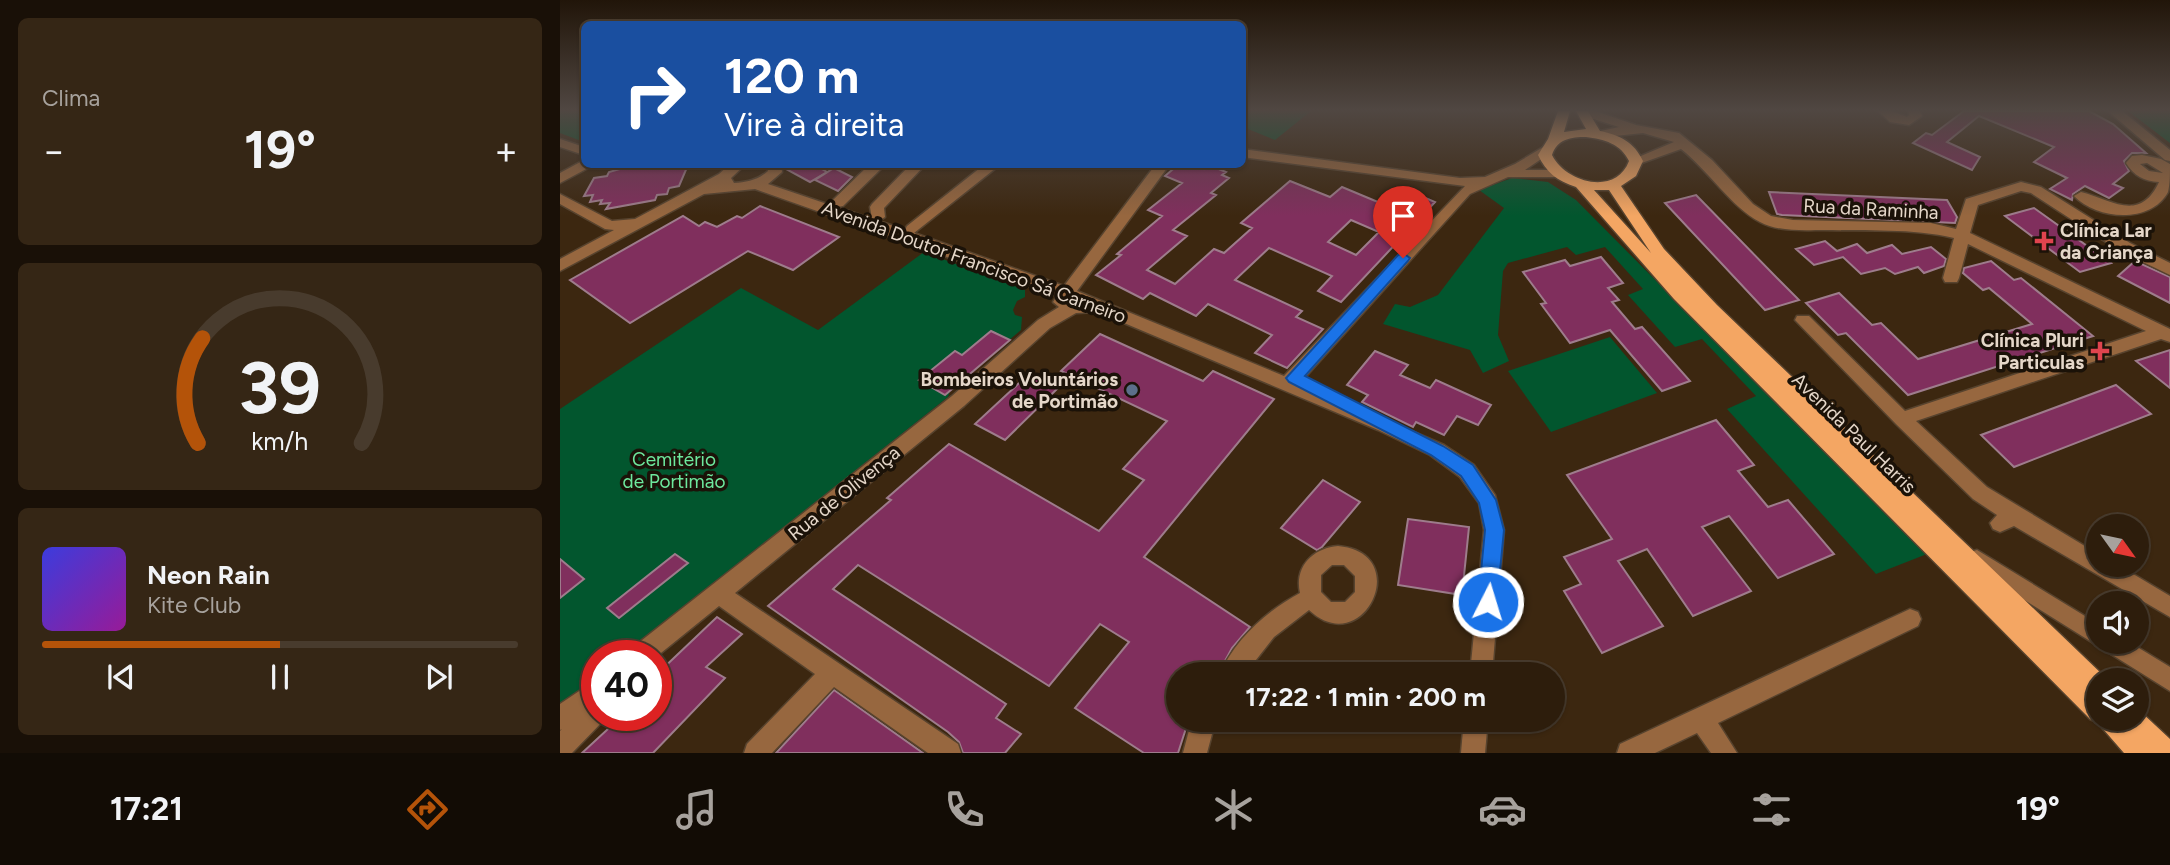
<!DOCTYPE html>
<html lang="pt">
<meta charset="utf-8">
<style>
body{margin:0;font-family:Figtree,sans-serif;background:#352615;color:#f1f3f6;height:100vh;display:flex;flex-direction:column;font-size:26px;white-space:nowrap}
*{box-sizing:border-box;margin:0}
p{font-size:23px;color:#a7a29d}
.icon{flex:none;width:38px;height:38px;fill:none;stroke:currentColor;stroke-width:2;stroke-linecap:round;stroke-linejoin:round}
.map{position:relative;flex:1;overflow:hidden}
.drawer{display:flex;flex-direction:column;gap:18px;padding:18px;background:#191007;width:560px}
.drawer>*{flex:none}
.hud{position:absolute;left:21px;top:21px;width:665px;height:147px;border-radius:10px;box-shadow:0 2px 5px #0004,0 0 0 2px #483b2d;background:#1a4fa0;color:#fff;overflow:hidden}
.needle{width:46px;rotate:123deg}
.buttons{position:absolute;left:1526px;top:514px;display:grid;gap:14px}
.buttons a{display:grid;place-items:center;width:63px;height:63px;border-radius:50%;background:#2d1d0c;box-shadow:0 2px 5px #0004,0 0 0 2px #483b2d;font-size:35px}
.speed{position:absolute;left:21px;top:640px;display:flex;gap:14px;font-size:35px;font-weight:700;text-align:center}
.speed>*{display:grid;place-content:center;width:91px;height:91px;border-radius:50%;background:#2d1d0c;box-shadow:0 2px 5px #0004,0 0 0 2px #483b2d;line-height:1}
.speed .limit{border:10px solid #d22;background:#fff;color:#111}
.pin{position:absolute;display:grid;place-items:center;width:60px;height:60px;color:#fff;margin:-72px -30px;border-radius:50% 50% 50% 0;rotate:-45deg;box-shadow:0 0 7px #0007}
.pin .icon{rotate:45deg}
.me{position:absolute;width:77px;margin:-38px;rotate:5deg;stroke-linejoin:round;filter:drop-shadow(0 0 5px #0008)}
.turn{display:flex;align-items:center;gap:24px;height:147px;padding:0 28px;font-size:32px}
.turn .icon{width:91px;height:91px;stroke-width:2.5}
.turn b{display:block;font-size:49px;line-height:60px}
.big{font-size:52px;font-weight:700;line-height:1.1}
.drawer .tile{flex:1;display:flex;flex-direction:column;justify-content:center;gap:10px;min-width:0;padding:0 24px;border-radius:10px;background:#352615}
.drawer .dial{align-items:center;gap:0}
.dial svg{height:182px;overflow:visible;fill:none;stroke:#483b2d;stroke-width:7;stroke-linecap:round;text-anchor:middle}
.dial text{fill:#f1f3f6;stroke:none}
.song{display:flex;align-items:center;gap:21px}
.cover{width:84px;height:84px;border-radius:10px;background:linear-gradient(135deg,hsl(240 70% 55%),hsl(300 70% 35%))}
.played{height:7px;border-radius:4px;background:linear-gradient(90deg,#b45309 50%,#483b2d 50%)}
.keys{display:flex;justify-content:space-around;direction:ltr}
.heat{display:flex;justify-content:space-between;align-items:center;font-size:38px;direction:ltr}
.trip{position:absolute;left:606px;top:662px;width:399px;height:70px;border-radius:35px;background:#2d1d0c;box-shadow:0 2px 5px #0004,0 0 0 2px #483b2d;font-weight:700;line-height:70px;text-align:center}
.tabs{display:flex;height:112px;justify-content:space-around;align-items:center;background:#120c05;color:#a7a29d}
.tabs .icon{width:49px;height:49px}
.tabs .on{color:#b45309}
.tabs b{font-size:32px;color:#f1f3f6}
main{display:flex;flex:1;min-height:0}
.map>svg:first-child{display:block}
.green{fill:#02562e}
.building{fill:#802f5d;stroke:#9e7c8c;stroke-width:2;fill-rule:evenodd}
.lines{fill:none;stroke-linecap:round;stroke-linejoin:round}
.minor-casing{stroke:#57432e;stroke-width:3}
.major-casing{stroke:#57432e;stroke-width:3}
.minor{fill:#97673f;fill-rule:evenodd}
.major{fill:#f4a663;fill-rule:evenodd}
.route{fill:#1a73e8;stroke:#114b97;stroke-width:2}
.health-dot{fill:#e0444e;stroke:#1b1208;stroke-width:2.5}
.service-dot{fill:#5c6f8a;stroke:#1b1208;stroke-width:2.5}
.labels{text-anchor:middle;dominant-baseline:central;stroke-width:7;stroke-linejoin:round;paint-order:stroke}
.street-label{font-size:19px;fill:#e5d7c9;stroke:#1b1208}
.poi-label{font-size:19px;font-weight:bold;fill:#e5d7c9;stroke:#1b1208;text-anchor:end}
.park-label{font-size:19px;fill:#6de89d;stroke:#1b1208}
</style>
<main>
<section class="drawer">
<div class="tile"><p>Clima</p>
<div class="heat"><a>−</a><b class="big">19°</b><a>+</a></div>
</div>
<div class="tile dial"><svg viewBox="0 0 100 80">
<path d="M14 69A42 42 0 1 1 86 69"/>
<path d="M14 69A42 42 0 0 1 16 23" stroke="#b45309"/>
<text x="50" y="56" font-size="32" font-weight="700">39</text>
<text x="50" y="72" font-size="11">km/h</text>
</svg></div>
<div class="tile">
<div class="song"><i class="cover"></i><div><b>Neon Rain</b><p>Kite Club</p></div></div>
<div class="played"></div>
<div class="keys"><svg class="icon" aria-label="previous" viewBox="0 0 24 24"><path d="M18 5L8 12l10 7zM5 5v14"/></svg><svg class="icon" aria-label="pause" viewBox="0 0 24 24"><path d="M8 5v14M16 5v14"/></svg><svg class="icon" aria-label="next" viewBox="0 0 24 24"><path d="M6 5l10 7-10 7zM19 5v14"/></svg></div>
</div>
</section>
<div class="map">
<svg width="1610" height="753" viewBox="0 0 1610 753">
<rect width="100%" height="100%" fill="#3c2710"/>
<g class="green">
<polygon points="0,111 24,111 24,142 0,133"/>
<polygon points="682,111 751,111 715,140 683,127"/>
<polygon points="1568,111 1610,111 1610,143"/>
<polygon points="952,178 988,182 1016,200 1367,554 1316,574 1167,409 1196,396 1142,339 1115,347 1068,295 1083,289 1045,247 1016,255 1007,247 948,263 943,271 938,335 949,361 923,373 910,350 823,324 835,304 850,307 878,295 944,208 919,190"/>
<polygon points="364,252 465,290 465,297 457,301 453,310 455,315 462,317 461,330 390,391 388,397 63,656 37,656 37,677 0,706 0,409 181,288 258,330"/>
<polygon points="1050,337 1097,393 991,432 948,371"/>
</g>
<g class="building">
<polygon points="1404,111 1529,111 1553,124 1586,153 1572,153 1564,161 1569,171 1553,184 1563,188 1549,198 1525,186 1513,194 1512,200 1490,189 1507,178 1474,162 1494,147 1419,116 1387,142 1420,157 1412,170 1353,143 1366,133 1372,135"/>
<polygon points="224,164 253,164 267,172 250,182 224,168"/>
<path d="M619,164h14l11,5 5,-4 17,7 -4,3 7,3 -18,15 5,2 -43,35 14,6 -40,34 28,14 39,-35 10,4 28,-25 -11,-5 49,-42 40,16 12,-10 55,23 17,-17 21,9 -94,100 -23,-11 14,-15 -63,-28 -34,32 67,31 -6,6 27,12 -36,39 -32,-15 17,-18 -64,-31 -12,12 -46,-23 -7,6 -47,-24 25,-20 -4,-1 45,-38 -14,-6 34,-27 -17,-7zM791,220l28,12 -23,23 -28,-13z"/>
<polygon points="74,165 128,165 119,186 109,188 107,194 97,195 95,200 46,209 50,203 40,204 42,200 30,202 33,195 24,196 34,178 47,176 49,172"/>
<polygon points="274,168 292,177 278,191 255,180"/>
<polygon points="1209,192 1387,200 1397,217 1395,223 1222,215 1217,214"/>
<polygon points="1136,195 1217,278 1239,300 1205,310 1105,203"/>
<polygon points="200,206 279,237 233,270 188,251 70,323 10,280 123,216 139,226 145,222 157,227 177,216 182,218"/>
<polygon points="1474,208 1551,263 1520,272 1445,216"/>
<polygon points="1265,241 1277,251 1297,244 1307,253 1332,245 1342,254 1371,247 1386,259 1384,266 1364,273 1358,267 1335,274 1325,268 1301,274 1283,257 1254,265 1236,249"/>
<polygon points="1041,257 1063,283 1048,288 1059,300 1052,302 1075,329 1082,327 1130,381 1102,391 1050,330 1010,343 981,304 986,303 963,272 1005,260 1010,266"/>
<polygon points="1431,261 1454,280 1461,278 1533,336 1348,395 1286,333 1278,335 1246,303 1279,293 1312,325 1321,323 1358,359 1472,324 1429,288 1423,290 1403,273 1404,268"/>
<polygon points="1575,261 1610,277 1610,303 1558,276"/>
<polygon points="431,331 450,340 385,395 359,380 395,351 402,355"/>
<polygon points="540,334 643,381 653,371 714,399 584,557 690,627 672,648 658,674 618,674 618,719 629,719 618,753 584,753 515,708 569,642 540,624 489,686 298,565 273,589 446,704 436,718 461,734 445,753 403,753 399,742 388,732 208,606 331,500 327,498 389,444 539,531 584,480 563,469 607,421 501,371"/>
<polygon points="1610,350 1610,388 1576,361"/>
<polygon points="815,351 848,365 840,375 870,388 876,380 931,405 918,425 897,416 884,435 856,422 853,427 802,402 808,395 787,385"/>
<polygon points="470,373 499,387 445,440 415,424"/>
<polygon points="1556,385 1591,414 1454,467 1421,435"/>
<polygon points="1156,420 1194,465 1178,471 1208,507 1228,500 1274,554 1218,578 1169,516 1142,527 1191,591 1133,616 1087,549 1058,561 1103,626 1042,653 1004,591 1021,584 1004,557 1052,539 1007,475"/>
<polygon points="763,480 800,502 762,547 757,550 721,528"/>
<polygon points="848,519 909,527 902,595 838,585"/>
<polygon points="115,554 128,563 59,618 47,608"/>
<polygon points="0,559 24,579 0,598"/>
<polygon points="157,617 182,634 146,667 165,678 93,753 22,753 62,716 96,716 96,675"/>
<polygon points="274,690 363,753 216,753"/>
</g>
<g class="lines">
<g class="minor-casing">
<g id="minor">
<path d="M1017,111h18l41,14 43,8 33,27 41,44 18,12 22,4 138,3 25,6 10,-30 55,-17 20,5 89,56 40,20v12l-50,-24 -89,-58 -10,-2 -43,14 -8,28 200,96v13l-9,-3 -245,82 71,66 111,67v11h20l52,31v21l-156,-91 -14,6 -7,-3 -3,-6 7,-8 -24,-16 -77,-75 -101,-104 2,-4h12l96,95 241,-80 -178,-87 -9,34 -2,4h-12l-2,-4 11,-40c-42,-10 -87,-7 -130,-8 -19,0 -46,2 -64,-8 -29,-15 -52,-52 -79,-73l-45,16 -7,-4 45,-19 -31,-9 -47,5v-6l23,-5 -41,-13z"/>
<polygon points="1318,111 1332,111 1347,117 1349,115 1348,111 1360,111 1362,116 1349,125 1330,122"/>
<polygon points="1548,111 1562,111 1610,150 1610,161 1605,160"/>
<polygon points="0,139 24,147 24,155 0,147"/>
<path d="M985,146l7,4 -2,3 -25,17h32l5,1v6h-54l-38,17 -170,189 144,62 30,20 21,30 9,35 -12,144h-22l14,-144 -5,-27 -19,-26 -30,-22 -52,-25 -280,-118 -22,1 -26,15 -86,78 -229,187 223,151 3,9h-33l-94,-66 -62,66h-28l3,-9 68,-70 -96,-68 -63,51 -27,-1 3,-8 320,-252 86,-76 21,-13 -6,-5 4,-6 -302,-107 -51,5 -144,77v-12l54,-29 -9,-1 -45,-25v-10l52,27 23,-2 84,-45 11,-10h16l-15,14 3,5c13,-1 24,-3 34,-12l-1,-7h14l1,8 -14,12 65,22v-6l37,-36h16l-43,42 -6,1 35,12 -2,-12 2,-3 39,-40h15l-42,44 1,9 -6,4 26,9 2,-4 78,-62h16l-87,69 150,53 92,-122h14l-93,127 207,85 181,-190 -223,-29v-8l218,29 25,-1 30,-13z"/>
<path d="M1582,155l19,4 9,5c0,8 0,21 -2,28 -17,32 -71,28 -94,4l7,-4c31,8 59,31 78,-10 -15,-1 -25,-6 -33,-19l6,-7zM1587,163l16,10 -14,-2 -9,-7z"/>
<polygon points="24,160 24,164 32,164 30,167 0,183 0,173"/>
<path d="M778,546c77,7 25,115 -29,64l-35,27 -29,37h-25c14,-34 48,-64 80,-81 -6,-26 13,-45 38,-47zM772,565h12l11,11v16l-10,10h-14l-10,-10v-17z"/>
<polygon points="1417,550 1538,624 1538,642 1569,642 1610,667 1610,691 1410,566 1407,559 1410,552"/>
<polygon points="1350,609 1358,612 1361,619 1358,626 1158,723 1177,753 1151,753 1137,733 1095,753 1057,753 1060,744"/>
<polygon points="37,679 37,716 47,716 45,719 12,753 0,753 0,731 2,729 0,730 0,704"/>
<polygon points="632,719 656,719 647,753 623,753"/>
<polygon points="904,719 928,719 925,753 901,753"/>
</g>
</g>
<g class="major-casing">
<path id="major" d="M998,111h12l-6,21 22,-3 -10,-18h12l12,20c20,4 34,11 43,30l-7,15 -15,10 43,63 53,56 389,373 1,3h-9v38h39v-10l3,2 30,28v14h-46l-27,-31 -7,-3 -416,-420 -98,-112c-19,-6 -30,-15 -38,-32l10,-16zM1026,137c18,2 35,7 43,24 -13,35 -63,22 -77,-6 5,-16 19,-18 34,-18zM1034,190h15l42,63z"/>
</g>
<use href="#minor" class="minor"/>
<use href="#major" class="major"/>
</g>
<linearGradient id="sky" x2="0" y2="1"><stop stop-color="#211509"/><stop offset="0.51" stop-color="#504742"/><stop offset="1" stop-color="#504742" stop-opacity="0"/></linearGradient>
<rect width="1610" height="216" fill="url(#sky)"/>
<polygon class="route" points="843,253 850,258 848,261 745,376 883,446 913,465 936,500 944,530 937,602 934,608 928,611 921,608 918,602 925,530 919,503 901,476 871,455 729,382 726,378 838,255"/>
<g class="health-dot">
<path d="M1480.5 230.5h7v7h7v7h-7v7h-7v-7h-7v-7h7z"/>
<path d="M1536.5 340.5h7v7h7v7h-7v7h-7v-7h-7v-7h7z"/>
</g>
<circle class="service-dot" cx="572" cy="390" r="7"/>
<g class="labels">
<g class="street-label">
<text transform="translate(1311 209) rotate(3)">Rua da Raminha</text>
<text transform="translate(414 262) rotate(20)">Avenida Doutor Francisco Sá Carneiro</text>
<text transform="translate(1294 433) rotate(44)">Avenida Paul Harris</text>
<text transform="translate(284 493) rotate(-39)">Rua de Olivença</text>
</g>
<g class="poi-label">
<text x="1500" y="230" text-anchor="start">Clínica Lar<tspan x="1500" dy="22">da Criança</tspan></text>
<text x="1524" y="340">Clínica Pluri<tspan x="1524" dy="22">Particulas</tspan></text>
<text x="558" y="379">Bombeiros Voluntários<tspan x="558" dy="22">de Portimão</tspan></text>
</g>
<g class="park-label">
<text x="114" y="459">Cemitério<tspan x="114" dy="22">de Portimão</tspan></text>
</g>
</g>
</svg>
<div class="buttons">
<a><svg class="needle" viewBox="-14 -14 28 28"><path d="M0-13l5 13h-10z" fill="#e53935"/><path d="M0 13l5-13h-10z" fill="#a7a29d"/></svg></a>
<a><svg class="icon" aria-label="sound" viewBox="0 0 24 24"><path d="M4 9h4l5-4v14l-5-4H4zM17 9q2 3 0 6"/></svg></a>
<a><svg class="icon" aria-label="layers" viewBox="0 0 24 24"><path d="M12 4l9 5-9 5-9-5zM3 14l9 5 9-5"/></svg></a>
</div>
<div class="speed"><div class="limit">40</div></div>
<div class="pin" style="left:843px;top:258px;background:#d93025"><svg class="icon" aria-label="arrive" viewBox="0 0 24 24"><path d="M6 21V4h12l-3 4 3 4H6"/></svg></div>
<svg class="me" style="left:928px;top:602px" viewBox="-20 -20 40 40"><circle r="17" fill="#1a73e8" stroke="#fff" stroke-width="3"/><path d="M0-11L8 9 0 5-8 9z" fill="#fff"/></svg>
<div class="trip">17:22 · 1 min · 200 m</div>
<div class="hud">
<div class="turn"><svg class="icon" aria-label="right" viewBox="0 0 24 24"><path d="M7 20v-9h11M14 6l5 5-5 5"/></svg><div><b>120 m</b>Vire à direita</div></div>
</div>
</div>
</main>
<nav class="tabs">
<b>17:21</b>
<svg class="icon on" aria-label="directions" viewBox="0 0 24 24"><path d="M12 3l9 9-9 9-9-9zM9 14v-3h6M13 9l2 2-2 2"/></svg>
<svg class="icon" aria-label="music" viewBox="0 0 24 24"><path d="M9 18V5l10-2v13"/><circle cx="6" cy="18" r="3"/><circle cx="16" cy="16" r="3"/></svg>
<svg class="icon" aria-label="phone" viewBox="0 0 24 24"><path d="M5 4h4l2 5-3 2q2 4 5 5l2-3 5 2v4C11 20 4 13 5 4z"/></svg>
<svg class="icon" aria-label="climate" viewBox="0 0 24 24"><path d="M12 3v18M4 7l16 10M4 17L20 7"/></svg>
<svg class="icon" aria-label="car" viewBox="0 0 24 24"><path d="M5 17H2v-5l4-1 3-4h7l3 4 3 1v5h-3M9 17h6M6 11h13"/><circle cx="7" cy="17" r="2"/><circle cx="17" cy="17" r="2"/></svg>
<svg class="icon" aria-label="filters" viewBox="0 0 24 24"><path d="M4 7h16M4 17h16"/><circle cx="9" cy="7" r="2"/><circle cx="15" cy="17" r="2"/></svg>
<b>19°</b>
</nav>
